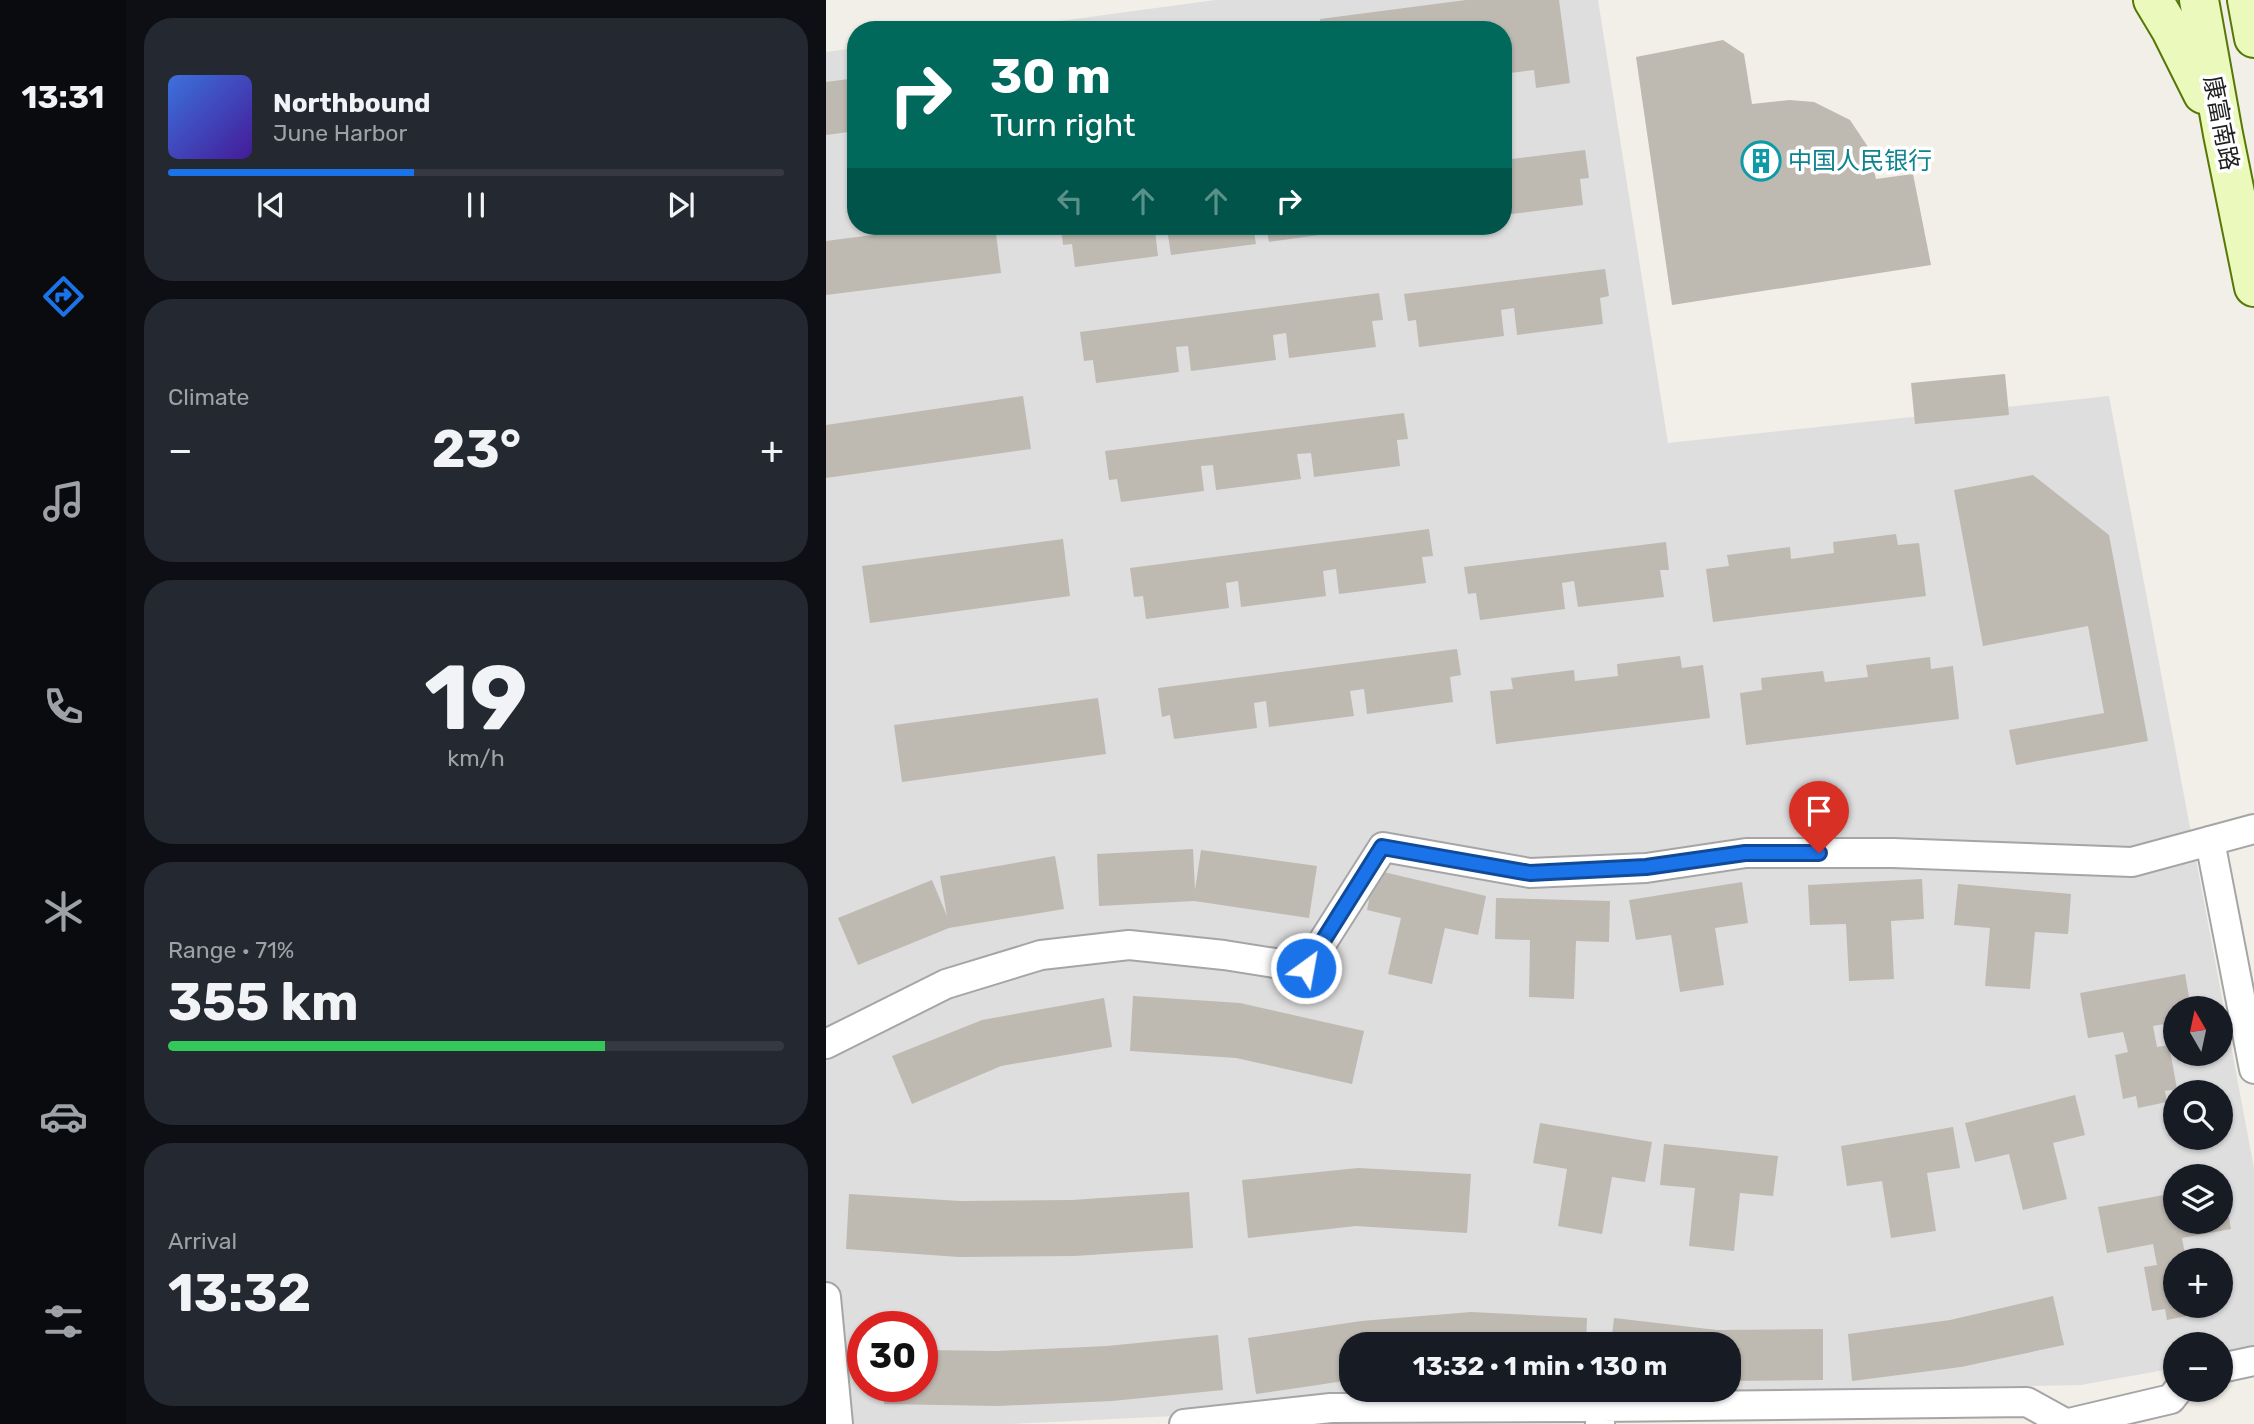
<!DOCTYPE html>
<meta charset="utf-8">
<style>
body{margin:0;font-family:Rubik,"Noto Sans SC",sans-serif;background:#242831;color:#f1f3f6;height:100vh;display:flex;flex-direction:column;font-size:26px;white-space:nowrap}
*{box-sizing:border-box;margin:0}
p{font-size:23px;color:#9ea1a6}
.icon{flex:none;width:38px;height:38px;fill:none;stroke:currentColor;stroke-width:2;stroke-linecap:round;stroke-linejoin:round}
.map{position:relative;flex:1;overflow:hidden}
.side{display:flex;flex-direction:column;gap:18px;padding:18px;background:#0d0f14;width:700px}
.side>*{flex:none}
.top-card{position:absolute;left:21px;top:21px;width:665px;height:214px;border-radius:28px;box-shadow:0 2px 5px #0004;background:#00695c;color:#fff;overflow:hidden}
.needle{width:46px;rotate:351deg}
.controls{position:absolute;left:1337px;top:996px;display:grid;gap:14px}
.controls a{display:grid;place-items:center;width:70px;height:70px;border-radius:50%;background:#171b24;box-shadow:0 2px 5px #0004;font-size:35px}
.speed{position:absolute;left:21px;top:1311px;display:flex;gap:14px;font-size:35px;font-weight:700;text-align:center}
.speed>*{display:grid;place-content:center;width:91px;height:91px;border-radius:50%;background:#171b24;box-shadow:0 2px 5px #0004;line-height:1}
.speed .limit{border:10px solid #d22;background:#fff;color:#111}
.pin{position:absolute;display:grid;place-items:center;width:60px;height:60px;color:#fff;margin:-72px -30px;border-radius:50% 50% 50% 0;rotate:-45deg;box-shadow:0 0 7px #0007}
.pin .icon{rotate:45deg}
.me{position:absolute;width:77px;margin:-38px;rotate:32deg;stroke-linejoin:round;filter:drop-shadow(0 0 5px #0008)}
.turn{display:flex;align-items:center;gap:24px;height:147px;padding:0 28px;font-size:32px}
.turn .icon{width:91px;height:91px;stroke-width:2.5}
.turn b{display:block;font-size:49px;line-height:60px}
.lanes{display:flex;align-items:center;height:66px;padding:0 28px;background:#0003;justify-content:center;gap:35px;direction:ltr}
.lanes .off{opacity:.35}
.big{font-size:52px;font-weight:700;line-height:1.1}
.side .card{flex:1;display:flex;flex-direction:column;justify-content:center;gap:10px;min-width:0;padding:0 24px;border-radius:28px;background:#242831}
.side .dial{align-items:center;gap:0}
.dial b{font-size:91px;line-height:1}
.song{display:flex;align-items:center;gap:21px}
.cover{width:84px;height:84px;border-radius:10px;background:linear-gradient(135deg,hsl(220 70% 55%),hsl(260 70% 35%))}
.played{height:7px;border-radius:4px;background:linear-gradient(90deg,#1a73e8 40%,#363941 40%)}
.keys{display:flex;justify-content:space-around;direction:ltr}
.heat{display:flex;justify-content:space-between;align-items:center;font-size:38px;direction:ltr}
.charge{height:10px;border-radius:5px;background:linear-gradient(90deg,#34c759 71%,#363941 0)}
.trip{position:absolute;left:513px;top:1332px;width:402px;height:70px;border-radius:28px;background:#171b24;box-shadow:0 2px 5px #0004;font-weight:700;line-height:70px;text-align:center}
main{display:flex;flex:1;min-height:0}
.tabs{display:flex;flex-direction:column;width:126px;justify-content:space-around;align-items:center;background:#090b0e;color:#9ea1a6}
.tabs .icon{width:49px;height:49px}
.tabs .current{color:#1a73e8}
.tabs b{font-size:32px;color:#f1f3f6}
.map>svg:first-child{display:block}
.residential{fill:#dfdede;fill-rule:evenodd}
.building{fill:#beb9b1}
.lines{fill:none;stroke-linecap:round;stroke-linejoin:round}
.street-casing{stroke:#a5a5a5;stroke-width:32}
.secondary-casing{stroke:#577807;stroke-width:42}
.street{stroke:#fff;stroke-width:28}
.secondary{stroke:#ebf9bd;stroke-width:38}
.route-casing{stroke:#114b97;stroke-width:18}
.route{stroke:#1a73e8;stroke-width:12}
.labels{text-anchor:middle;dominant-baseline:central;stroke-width:7;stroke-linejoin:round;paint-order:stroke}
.street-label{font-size:24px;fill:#212121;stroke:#fff}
.culture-label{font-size:24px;fill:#0d838f;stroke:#fff;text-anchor:start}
</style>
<main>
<nav class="tabs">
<b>13:31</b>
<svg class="icon current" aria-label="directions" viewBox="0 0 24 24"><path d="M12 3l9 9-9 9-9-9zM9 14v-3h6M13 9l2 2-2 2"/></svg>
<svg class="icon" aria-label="music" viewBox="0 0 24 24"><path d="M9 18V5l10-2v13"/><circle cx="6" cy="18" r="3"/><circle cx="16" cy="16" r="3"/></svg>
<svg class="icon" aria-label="phone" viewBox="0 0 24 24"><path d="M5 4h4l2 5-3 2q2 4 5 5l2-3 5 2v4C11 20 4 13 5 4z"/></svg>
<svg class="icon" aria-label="climate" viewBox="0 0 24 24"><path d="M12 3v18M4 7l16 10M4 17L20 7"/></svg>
<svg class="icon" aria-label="car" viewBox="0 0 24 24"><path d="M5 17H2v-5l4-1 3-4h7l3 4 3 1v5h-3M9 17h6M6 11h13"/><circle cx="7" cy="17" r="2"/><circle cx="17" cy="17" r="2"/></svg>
<svg class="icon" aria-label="filters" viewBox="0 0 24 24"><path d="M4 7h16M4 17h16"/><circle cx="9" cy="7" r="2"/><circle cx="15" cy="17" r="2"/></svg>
</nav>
<section class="side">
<div class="card">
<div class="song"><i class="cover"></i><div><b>Northbound</b><p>June Harbor</p></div></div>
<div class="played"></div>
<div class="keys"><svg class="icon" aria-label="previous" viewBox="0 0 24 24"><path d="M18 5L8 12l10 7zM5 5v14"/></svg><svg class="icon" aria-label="pause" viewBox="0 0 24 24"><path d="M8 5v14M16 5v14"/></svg><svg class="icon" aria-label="next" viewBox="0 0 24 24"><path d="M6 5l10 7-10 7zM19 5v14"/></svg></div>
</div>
<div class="card"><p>Climate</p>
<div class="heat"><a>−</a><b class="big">23°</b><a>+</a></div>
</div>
<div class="card dial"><b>19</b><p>km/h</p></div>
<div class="card"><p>Range · 71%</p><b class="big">355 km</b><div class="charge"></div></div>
<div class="card"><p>Arrival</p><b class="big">13:32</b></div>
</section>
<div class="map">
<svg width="1428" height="1424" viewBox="0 0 1428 1424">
<rect width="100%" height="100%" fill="#f1efe7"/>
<path class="residential" d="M389,0h383l70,443 441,-47 145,772v186l-33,6v-16h-46v24l-94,17 -461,9 -609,30h-185v-1372l30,-4v178h647v-196h-509zM1349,1008h46v46h-46zM1349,1092h46v46h-46zM1349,1176h46v46h-46zM1349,1260h46v46h-46zM37,1326h59v60h-59zM525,1344h378v46h-378z"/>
<g class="building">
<polygon points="640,0 733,0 744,83 710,88 708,70 677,74 677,30 496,30 494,19"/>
<polygon points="897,40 918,54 926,104 963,100 988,102 1024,120 1042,147 1050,179 1087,174 1105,265 846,305 810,57"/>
<polygon points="30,78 30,131 0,135 0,82"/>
<polygon points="759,150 763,178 754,179 757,205 677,215 677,160"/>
<polygon points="116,226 169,226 175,273 0,295 0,241"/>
<polygon points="235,226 427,226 430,244 345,255 341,229 329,231 332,256 249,267 246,244 237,245"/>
<polygon points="440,226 528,226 529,230 443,242"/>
<polygon points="779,269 783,296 774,298 777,324 691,335 688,308 675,310 678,336 593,347 590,320 582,321 578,294"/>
<polygon points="553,293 557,320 546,321 550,347 463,358 460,333 447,335 450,360 365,371 362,346 350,347 353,372 270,383 267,360 258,361 254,332"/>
<polygon points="1179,374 1183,415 1089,424 1085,383"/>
<polygon points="197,396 205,449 0,478 0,425"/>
<polygon points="578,413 582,439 571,440 574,466 488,477 485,453 471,454 475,479 390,490 387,465 375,466 378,491 295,502 291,479 283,480 279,451"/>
<polygon points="1207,475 1283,535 1322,741 1190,765 1183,730 1278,713 1262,626 1157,646 1128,490"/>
<polygon points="603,529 607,556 596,557 600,583 513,594 510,569 497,571 500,596 415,607 412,581 400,583 403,608 320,619 317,596 308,597 304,568"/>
<polygon points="1070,534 1072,545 1093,543 1100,596 887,622 880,569 903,566 901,555 964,547 965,559 1008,553 1007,542"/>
<polygon points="237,539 244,596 44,623 36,566"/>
<polygon points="840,542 843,570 834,570 838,597 752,607 748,581 736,583 739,609 654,620 650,593 642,594 638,567"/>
<polygon points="631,649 635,675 624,677 627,702 541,714 538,689 524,691 528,716 443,727 440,701 428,703 431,728 348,739 344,715 336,717 332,688"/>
<polygon points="854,656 856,668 877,665 884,718 670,744 664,691 687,689 685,678 748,670 749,681 792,676 791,664"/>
<polygon points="1104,657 1105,669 1127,666 1133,719 920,745 914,693 936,690 935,678 997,671 999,682 1042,677 1040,665"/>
<polygon points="272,698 280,754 76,782 68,725"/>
<polygon points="367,849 369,890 375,850 491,866 483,918 368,901 273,906 271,854"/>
<polygon points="229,856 238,909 123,928 32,965 12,918 106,880 121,916 114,876"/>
<polygon points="549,870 660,896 652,935 619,928 606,984 562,974 575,918 541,910"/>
<polygon points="1096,879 1098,919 1065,921 1068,979 1023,981 1020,924 984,925 982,885"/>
<polygon points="916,882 922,923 889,928 898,985 854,992 845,935 810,940 803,900"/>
<polygon points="1132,884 1245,894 1242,934 1209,932 1204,989 1159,986 1164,928 1128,925"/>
<polygon points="670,898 784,901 783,942 750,941 748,999 703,997 704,940 669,939"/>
<polygon points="1359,974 1365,1008 1349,1008 1349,1022 1327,1026 1331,1047 1343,1045 1351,1089 1339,1091 1341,1102 1312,1108 1310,1096 1297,1099 1289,1055 1302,1052 1297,1032 1262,1038 1254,993"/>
<polygon points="307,996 414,1003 538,1031 526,1084 410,1058 304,1051"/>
<polygon points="278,998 286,1047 175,1066 86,1104 66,1056 156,1020"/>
<polygon points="1249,1095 1259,1135 1227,1143 1241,1199 1197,1210 1183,1154 1149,1162 1139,1123"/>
<polygon points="714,1123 826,1142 819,1182 786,1177 776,1234 732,1226 741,1169 707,1163"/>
<polygon points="1127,1127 1134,1168 1101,1173 1110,1231 1065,1238 1056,1181 1021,1186 1015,1146"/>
<polygon points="838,1144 952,1156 947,1196 914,1193 908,1251 863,1246 869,1188 834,1185"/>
<polygon points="532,1168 645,1174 641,1233 530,1226 422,1238 416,1180"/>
<polygon points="1397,1184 1405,1229 1356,1238 1360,1260 1349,1260 1349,1306 1369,1306 1371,1314 1341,1320 1339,1309 1326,1311 1318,1267 1331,1265 1327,1244 1281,1253 1272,1207 1349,1193 1349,1222 1395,1222 1395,1185"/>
<polygon points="363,1192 367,1248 249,1256 133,1257 20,1249 23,1194 134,1201 246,1200"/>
<polygon points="1227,1296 1238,1345 1135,1367 1026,1381 1022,1334 1124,1320"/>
<polygon points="645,1312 761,1318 760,1344 525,1344 525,1380 430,1394 422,1338 535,1321"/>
<polygon points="788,1318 891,1330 997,1329 997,1380 903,1381 903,1344 785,1344"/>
<polygon points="392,1335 397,1390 286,1401 172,1406 58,1404 58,1386 96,1386 96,1350 171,1351 281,1346"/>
</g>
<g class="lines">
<g class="street-casing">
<g id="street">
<polyline points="1384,841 1428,1069"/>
<polyline points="0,1044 120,984 215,955 303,945 398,955 480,968 557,847 704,873 820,868 920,853 1067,853 1306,862 1428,829"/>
<polyline points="0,1297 12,1424"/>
<polyline points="1395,1368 1428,1361"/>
<polyline points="358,1424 505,1408 774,1407"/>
<polyline points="774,1424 774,1407 1201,1402 1239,1423"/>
<polyline points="1239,1424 1345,1399 1352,1390"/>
</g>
</g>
<g class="secondary-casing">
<g id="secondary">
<polyline points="1327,0 1345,30 1377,94"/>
<polyline points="1373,0 1397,134 1428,287"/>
<polyline points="1421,0 1428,38"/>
</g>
</g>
<use href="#street" class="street"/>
<use href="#secondary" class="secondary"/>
</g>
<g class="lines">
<g class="route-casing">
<polyline id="route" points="480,968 556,847 704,873 820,867 919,853 993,853"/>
</g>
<use href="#route" class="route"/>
</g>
<defs>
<g id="building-ring" transform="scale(2.0125)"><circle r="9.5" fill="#fff" stroke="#0f9aa8" stroke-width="1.5"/><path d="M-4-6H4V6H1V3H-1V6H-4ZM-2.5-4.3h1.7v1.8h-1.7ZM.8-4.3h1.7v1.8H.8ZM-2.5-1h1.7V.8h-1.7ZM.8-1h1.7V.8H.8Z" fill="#0f9aa8"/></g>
</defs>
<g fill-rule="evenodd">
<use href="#building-ring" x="935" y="161"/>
</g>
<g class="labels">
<g class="street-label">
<text transform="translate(1395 123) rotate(79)">康富南路</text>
</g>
<g class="culture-label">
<text x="962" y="161">中国人民银行</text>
</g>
</g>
</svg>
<div class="controls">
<a><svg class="needle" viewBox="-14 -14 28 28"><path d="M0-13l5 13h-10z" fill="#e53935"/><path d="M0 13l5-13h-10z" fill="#9ea1a6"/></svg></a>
<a><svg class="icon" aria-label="search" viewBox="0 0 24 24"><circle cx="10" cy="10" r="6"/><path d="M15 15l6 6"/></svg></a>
<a><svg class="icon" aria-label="layers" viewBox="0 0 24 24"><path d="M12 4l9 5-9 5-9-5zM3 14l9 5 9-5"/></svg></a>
<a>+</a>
<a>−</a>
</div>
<div class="speed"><div class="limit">30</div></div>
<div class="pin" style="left:993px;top:853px;background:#d93025"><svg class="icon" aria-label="arrive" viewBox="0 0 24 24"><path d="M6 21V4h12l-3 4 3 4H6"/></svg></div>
<svg class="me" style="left:480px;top:968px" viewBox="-20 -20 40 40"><circle r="17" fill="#1a73e8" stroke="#fff" stroke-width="3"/><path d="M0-11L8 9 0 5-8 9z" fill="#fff"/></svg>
<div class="trip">13:32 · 1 min · 130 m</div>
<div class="top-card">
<div class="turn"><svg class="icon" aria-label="right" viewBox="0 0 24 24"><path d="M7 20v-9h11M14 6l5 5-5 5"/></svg><div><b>30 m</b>Turn right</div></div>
<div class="lanes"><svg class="icon off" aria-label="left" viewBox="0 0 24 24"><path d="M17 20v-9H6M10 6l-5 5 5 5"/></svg><svg class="icon off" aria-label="ahead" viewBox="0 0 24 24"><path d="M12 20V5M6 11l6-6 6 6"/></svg><svg class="icon off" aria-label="ahead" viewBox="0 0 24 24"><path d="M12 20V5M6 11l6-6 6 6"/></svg><svg class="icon" aria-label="right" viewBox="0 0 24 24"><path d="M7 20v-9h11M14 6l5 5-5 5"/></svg></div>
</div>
</div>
</main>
